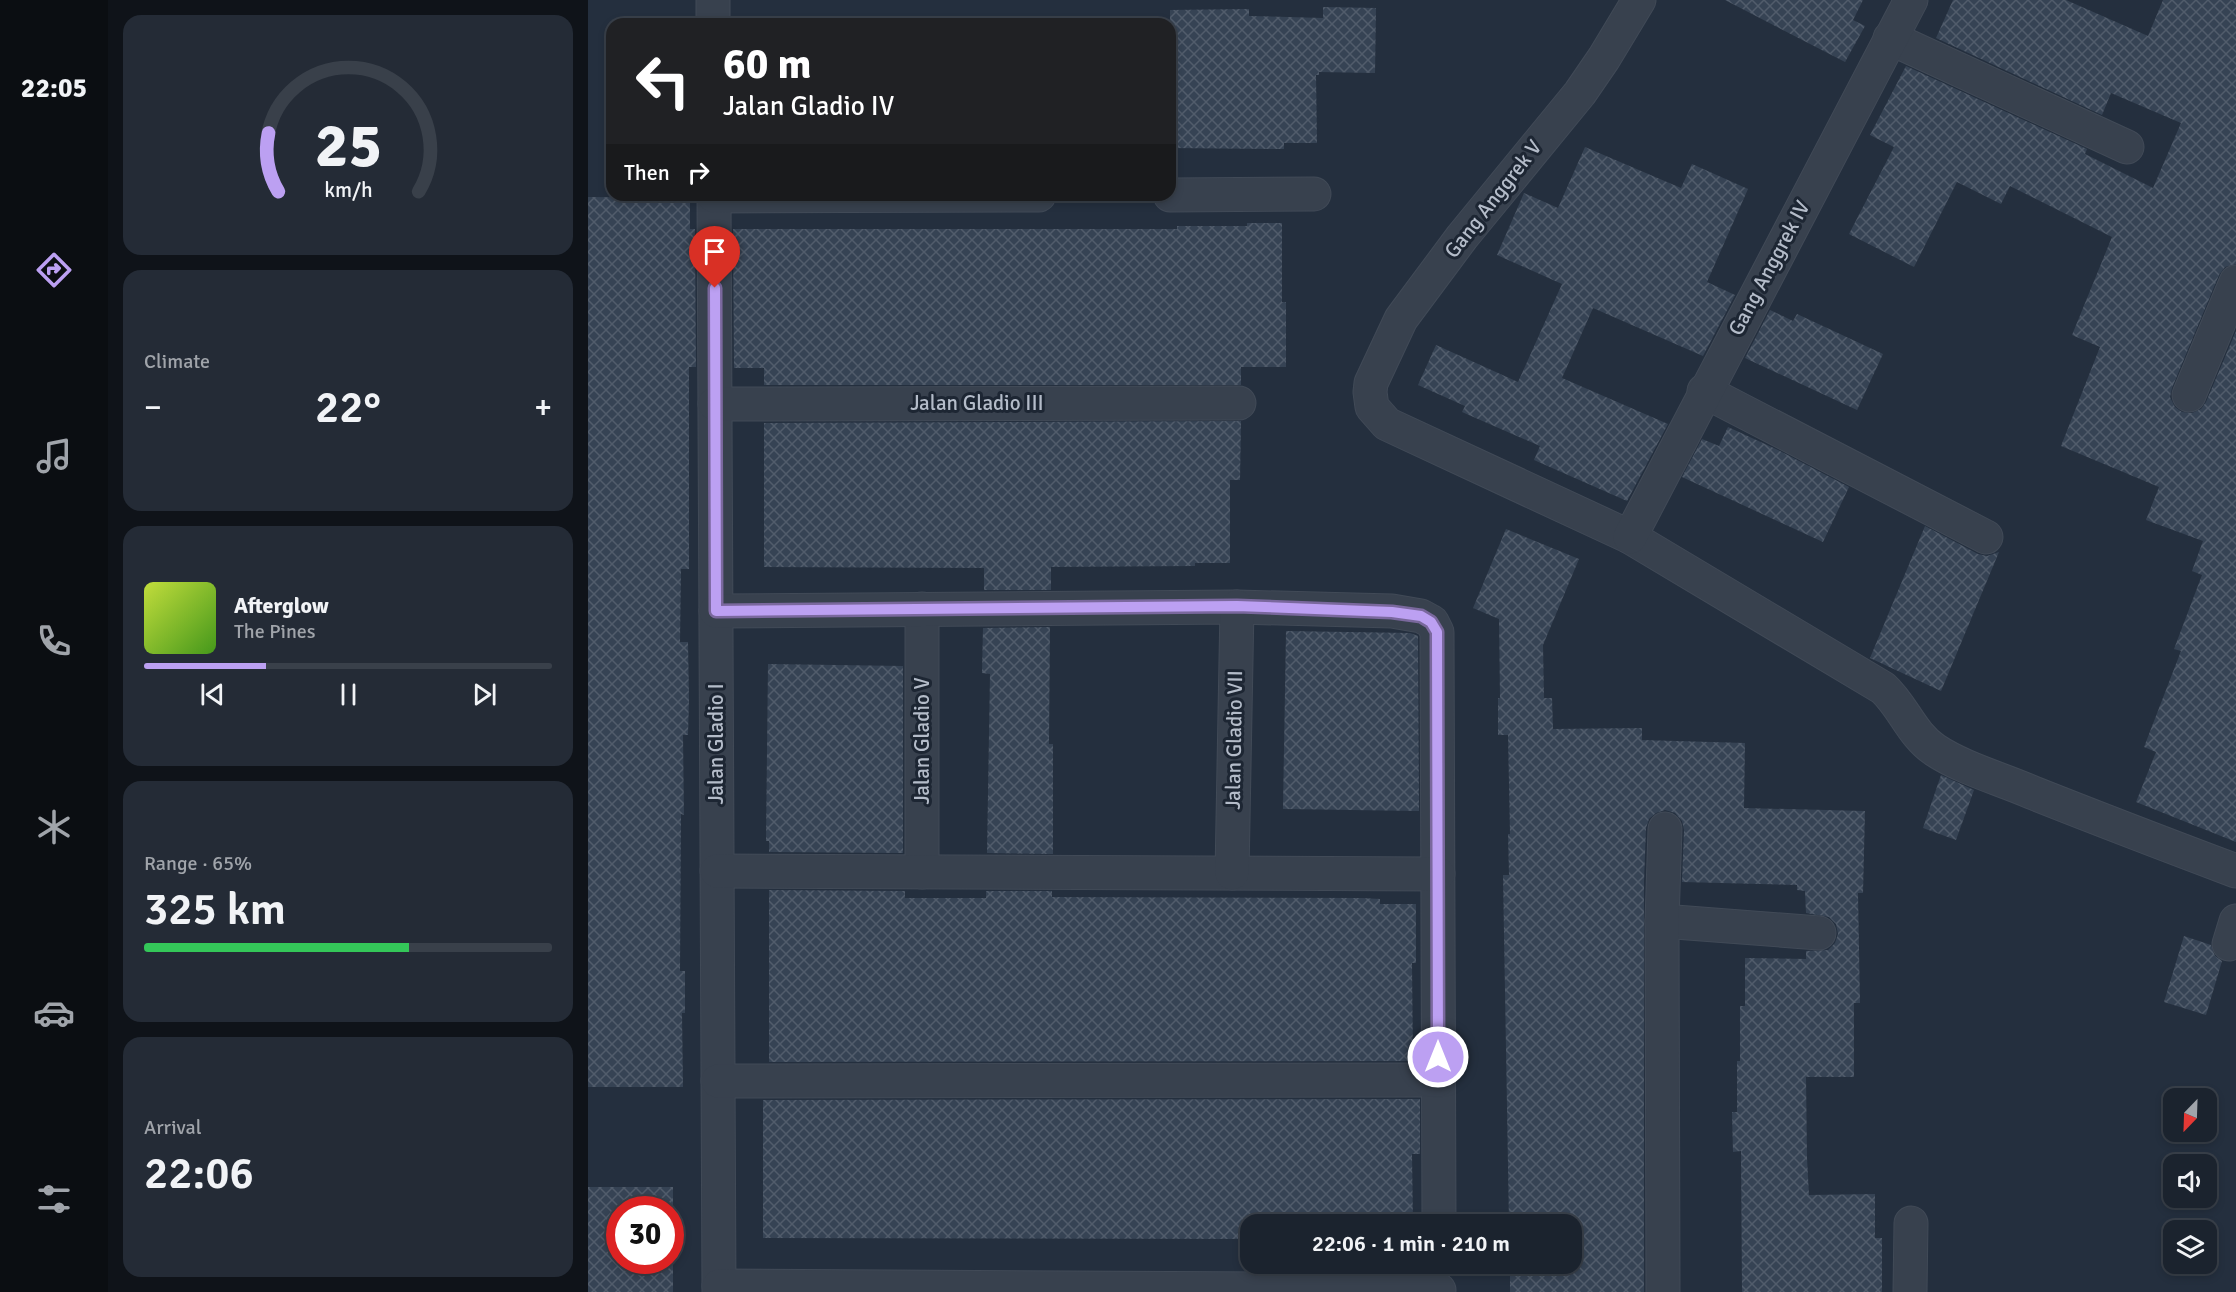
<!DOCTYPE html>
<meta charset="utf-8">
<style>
body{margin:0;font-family:Signika,sans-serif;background:#242b36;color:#f1f3f6;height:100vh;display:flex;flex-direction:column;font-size:22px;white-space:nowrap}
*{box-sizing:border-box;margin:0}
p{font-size:20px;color:#a0a4aa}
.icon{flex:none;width:33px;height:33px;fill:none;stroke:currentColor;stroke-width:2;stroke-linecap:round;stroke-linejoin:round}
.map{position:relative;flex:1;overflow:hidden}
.drawer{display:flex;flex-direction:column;gap:15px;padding:15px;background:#0f1319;width:480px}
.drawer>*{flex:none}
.banner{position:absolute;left:18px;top:18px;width:570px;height:183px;border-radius:18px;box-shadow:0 3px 9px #0003,0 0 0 2px #39404a;background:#202124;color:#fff;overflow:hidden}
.needle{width:39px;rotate:203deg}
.controls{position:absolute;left:1575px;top:1088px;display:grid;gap:12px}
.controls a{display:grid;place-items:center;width:54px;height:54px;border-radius:12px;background:#1b232e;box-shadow:0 3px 9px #0003,0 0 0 2px #39404a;font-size:30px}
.speed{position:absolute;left:18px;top:1196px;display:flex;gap:12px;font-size:30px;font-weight:700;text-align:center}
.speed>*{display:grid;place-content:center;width:78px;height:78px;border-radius:50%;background:#1b232e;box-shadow:0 3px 9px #0003,0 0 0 2px #39404a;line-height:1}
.speed .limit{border:9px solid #d22;background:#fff;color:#111}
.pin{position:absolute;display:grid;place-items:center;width:51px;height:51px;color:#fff;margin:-62px -26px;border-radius:50% 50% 50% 0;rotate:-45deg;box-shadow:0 0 6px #0007}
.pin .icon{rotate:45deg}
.me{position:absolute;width:66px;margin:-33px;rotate:0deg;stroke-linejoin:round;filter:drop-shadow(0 0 4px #0008)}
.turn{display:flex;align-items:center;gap:21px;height:126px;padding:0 18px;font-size:27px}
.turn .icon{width:78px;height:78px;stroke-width:2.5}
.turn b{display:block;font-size:42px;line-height:51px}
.then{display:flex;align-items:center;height:57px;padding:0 18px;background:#0003;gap:12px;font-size:22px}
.big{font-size:45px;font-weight:600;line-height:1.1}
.drawer .widget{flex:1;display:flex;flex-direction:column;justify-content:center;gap:9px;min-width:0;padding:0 21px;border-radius:18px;background:#242b36}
.drawer .dial{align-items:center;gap:0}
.dial svg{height:156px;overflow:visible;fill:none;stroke:#39404a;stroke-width:7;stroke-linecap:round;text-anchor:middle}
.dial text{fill:#f1f3f6;stroke:none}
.song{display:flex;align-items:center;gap:18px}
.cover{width:72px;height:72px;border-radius:9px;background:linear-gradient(135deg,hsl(70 70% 55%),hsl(100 70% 35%))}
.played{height:6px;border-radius:3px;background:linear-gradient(90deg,#bca0f2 30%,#39404a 30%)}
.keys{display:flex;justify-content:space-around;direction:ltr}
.heat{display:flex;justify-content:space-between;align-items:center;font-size:33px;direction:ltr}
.charge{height:9px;border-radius:4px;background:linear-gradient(90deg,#34c759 65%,#39404a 0)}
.trip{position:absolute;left:652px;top:1214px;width:342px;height:60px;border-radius:18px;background:#1b232e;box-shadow:0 3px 9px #0003,0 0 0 2px #39404a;font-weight:600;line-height:60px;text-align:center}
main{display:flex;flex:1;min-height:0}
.tabs{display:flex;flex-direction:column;width:108px;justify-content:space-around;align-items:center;background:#0b0e12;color:#a0a4aa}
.tabs .icon{width:42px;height:42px}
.tabs .active{color:#bca0f2}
.tabs b{font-size:27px;color:#f1f3f6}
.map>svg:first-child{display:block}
.building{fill:url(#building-cross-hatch);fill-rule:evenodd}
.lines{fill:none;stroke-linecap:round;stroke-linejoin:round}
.minor-casing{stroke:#414a57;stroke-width:35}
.minor{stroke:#38414e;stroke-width:33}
.route-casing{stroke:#7a689d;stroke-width:15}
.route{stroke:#bca0f2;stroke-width:10}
.labels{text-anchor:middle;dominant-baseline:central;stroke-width:6;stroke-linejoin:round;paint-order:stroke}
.street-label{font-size:21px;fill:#b4bcc9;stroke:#1d2633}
</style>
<main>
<nav class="tabs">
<b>22:05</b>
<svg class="icon active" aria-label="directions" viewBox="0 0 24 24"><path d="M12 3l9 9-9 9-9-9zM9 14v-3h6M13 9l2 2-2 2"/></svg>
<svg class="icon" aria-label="music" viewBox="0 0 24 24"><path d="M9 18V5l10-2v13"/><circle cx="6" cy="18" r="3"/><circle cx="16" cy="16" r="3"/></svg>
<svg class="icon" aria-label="phone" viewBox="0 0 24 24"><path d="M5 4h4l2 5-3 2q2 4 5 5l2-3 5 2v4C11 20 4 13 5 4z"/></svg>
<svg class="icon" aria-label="climate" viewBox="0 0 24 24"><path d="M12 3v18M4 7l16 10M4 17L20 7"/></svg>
<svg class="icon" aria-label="car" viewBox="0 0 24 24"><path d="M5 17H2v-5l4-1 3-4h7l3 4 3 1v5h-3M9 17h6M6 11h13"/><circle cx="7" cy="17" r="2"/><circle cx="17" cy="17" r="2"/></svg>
<svg class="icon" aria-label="filters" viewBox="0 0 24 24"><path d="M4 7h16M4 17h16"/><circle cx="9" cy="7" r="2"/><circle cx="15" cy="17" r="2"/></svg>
</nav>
<section class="drawer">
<div class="widget dial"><svg viewBox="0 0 100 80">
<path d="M14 69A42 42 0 1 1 86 69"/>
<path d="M14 69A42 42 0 0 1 9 39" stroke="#bca0f2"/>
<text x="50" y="56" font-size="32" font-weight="700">25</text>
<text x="50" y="72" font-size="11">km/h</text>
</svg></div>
<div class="widget"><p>Climate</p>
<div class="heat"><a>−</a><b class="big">22°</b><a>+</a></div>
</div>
<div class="widget">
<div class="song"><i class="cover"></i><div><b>Afterglow</b><p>The Pines</p></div></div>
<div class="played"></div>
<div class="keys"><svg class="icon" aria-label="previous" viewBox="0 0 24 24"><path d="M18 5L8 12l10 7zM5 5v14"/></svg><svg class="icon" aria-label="pause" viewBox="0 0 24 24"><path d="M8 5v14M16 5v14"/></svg><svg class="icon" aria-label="next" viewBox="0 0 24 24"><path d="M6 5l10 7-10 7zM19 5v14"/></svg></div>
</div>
<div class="widget"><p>Range · 65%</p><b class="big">325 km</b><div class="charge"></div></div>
<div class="widget"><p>Arrival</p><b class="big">22:06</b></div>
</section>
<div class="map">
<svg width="1648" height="1292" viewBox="0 0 1648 1292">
<defs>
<pattern id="building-cross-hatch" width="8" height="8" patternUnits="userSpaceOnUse" patternTransform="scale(1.5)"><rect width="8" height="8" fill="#364354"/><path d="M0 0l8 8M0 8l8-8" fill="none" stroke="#515c6b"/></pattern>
</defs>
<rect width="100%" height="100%" fill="#242f3e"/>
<g class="building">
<polygon points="1137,0 1275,0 1265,20 1277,26 1257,62"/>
<polygon points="1365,0 1478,0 1560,36 1575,0 1648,0 1648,264 1637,267 1631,275 1584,388 1582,397 1587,407 1594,412 1604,413 1613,409 1618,402 1648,331 1648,842 1548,802 1568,752 1556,747 1593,651 1586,649 1614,575 1604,571 1615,541 1558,520 1571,487 1473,446 1512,347 1484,335 1524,237 1422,186 1413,204 1369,182 1326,267 1261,234 1306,147 1282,135 1318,66 1499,149 1497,154 1565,188 1593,123 1523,93 1514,115 1348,38"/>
<polygon points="735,7 788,8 787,73 731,72 731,75 728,75 729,143 696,143 696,149 582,148 582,10 661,9 661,16 735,18"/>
<polygon points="997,147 1093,188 1104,164 1160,189 1119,282 1147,295 1115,356 1005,308 974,378 1080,424 1039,501 946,460 952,446 874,412 877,406 830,385 848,345 930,382 974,284 909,255 936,193 970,208"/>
<polygon points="0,197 102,198 102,229 107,229 108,367 101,367 101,569 93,569 92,642 100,642 101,699 100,735 95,735 96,815 93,814 92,971 97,971 97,1013 94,1013 95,1087 0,1087"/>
<polygon points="659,223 694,223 694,302 698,302 698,367 653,367 653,385 176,385 176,368 146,368 145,229 589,229 589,226 659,226"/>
<polygon points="1182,310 1205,321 1209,314 1295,354 1269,410 1157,358"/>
<polygon points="653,421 652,480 642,480 642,563 607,563 607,566 463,567 463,590 396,590 396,568 176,567 176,423"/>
<polygon points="1140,427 1190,450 1261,487 1235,542 1094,477 1114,439 1131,446"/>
<polygon points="1337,526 1390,554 1399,556 1411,552 1353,691 1282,658"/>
<polygon points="918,529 991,559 955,645 956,698 964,698 965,729 1054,728 1054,740 1157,743 1156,808 1277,811 1275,893 1270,893 1272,1003 1266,1003 1266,1077 1218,1077 1219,1158 1221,1195 1287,1194 1287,1238 1294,1238 1294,1292 1154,1292 1153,1151 1145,1152 1144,1112 1149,1112 1149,1061 1152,1061 1152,1006 1157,1006 1157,958 1218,959 1218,951 1240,950 1247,943 1250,934 1248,924 1241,917 1218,913 1217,891 1209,890 1209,885 1094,882 1096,830 1094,821 1087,813 1077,810 1068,813 1061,819 1058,828 1056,881 1056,1292 922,1292 922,1263 984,1263 984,1224 921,1224 915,875 921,875 920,834 922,834 920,735 910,735 910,698 912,698 911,619 885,608"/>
<polygon points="462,627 461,744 465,744 465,854 399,853 402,674 394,673 395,628"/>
<polygon points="698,631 822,633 830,636 831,811 695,809"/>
<polygon points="180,664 315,666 315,853 181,852 181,841 178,841"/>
<polygon points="1353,775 1386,790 1368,840 1335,828"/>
<polygon points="181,890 317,891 317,898 398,898 398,891 464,891 464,897 774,898 792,899 792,904 828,904 828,963 824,963 825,1061 181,1062"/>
<polygon points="1596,936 1623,945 1627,956 1634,961 1618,1015 1576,1002"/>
<polygon points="832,1099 832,1154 824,1154 825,1224 663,1224 663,1239 175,1238 175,1100"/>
<path d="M0,1187h85v105h-85zM32,1209h50v51h-50z"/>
</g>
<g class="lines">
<g class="minor-casing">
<g id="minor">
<polyline points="125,0 125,24"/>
<path d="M1051,0l-35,58 -24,35 -118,144 -61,82 -30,64 -1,9 2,15 15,17 243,113 253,151c20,18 29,47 52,62 27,18 66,29 96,42 68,27 136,53 205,79"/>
<polyline points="1302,38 1539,147"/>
<polyline points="126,195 131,1292"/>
<polyline points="582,195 726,194"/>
<polyline points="126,196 451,195"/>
<polyline points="1116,391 1398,537"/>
<polyline points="1601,395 1648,282"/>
<polyline points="127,404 651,403"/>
<polyline points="1042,537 1323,0"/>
<polyline points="334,609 334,872"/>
<polyline points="128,611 649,607 804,611 833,616 844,622 849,632 851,1224"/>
<polyline points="129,871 850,874"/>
<polyline points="644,873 649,607"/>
<polyline points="1074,921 1231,933"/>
<polyline points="1641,944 1648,921"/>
<polyline points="130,1081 850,1080"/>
<polyline points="131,1286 851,1290"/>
<polyline points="1075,1292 1074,921 1077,829"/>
<polyline points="1322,1292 1323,1223"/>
</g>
</g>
<use href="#minor" class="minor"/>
</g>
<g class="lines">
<g class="route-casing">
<polyline id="route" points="127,288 128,611 649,606 804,612 833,616 843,622 849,632 850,1057"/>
</g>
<use href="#route" class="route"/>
</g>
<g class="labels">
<g class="street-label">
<text transform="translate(905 199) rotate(-52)">Gang Anggrek V</text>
<text transform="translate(1181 268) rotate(-62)">Gang Anggrek IV</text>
<text x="389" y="403">Jalan Gladio III</text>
<text transform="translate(646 740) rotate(-89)">Jalan Gladio VII</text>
<text transform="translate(334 741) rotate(-90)">Jalan Gladio V</text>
<text transform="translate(128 744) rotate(-90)">Jalan Gladio I</text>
</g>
</g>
</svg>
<div class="controls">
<a><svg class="needle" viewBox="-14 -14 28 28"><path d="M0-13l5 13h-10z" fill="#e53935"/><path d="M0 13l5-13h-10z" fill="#a0a4aa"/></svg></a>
<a><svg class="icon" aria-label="sound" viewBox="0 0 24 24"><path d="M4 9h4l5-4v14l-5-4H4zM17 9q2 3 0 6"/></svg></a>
<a><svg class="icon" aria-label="layers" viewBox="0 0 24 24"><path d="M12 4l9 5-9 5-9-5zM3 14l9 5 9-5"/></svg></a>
</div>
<div class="speed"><div class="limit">30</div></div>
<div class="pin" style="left:127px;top:288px;background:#d93025"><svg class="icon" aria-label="arrive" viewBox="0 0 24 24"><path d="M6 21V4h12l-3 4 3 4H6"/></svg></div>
<svg class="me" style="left:850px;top:1057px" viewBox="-20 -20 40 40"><circle r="17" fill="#bca0f2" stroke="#fff" stroke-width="3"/><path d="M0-11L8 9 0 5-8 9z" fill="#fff"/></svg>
<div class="trip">22:06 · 1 min · 210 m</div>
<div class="banner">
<div class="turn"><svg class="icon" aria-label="left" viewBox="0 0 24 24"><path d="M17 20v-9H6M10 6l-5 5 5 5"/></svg><div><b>60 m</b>Jalan Gladio IV</div></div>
<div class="then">Then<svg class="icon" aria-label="right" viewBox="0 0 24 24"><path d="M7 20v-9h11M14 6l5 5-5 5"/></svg></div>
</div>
</div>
</main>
